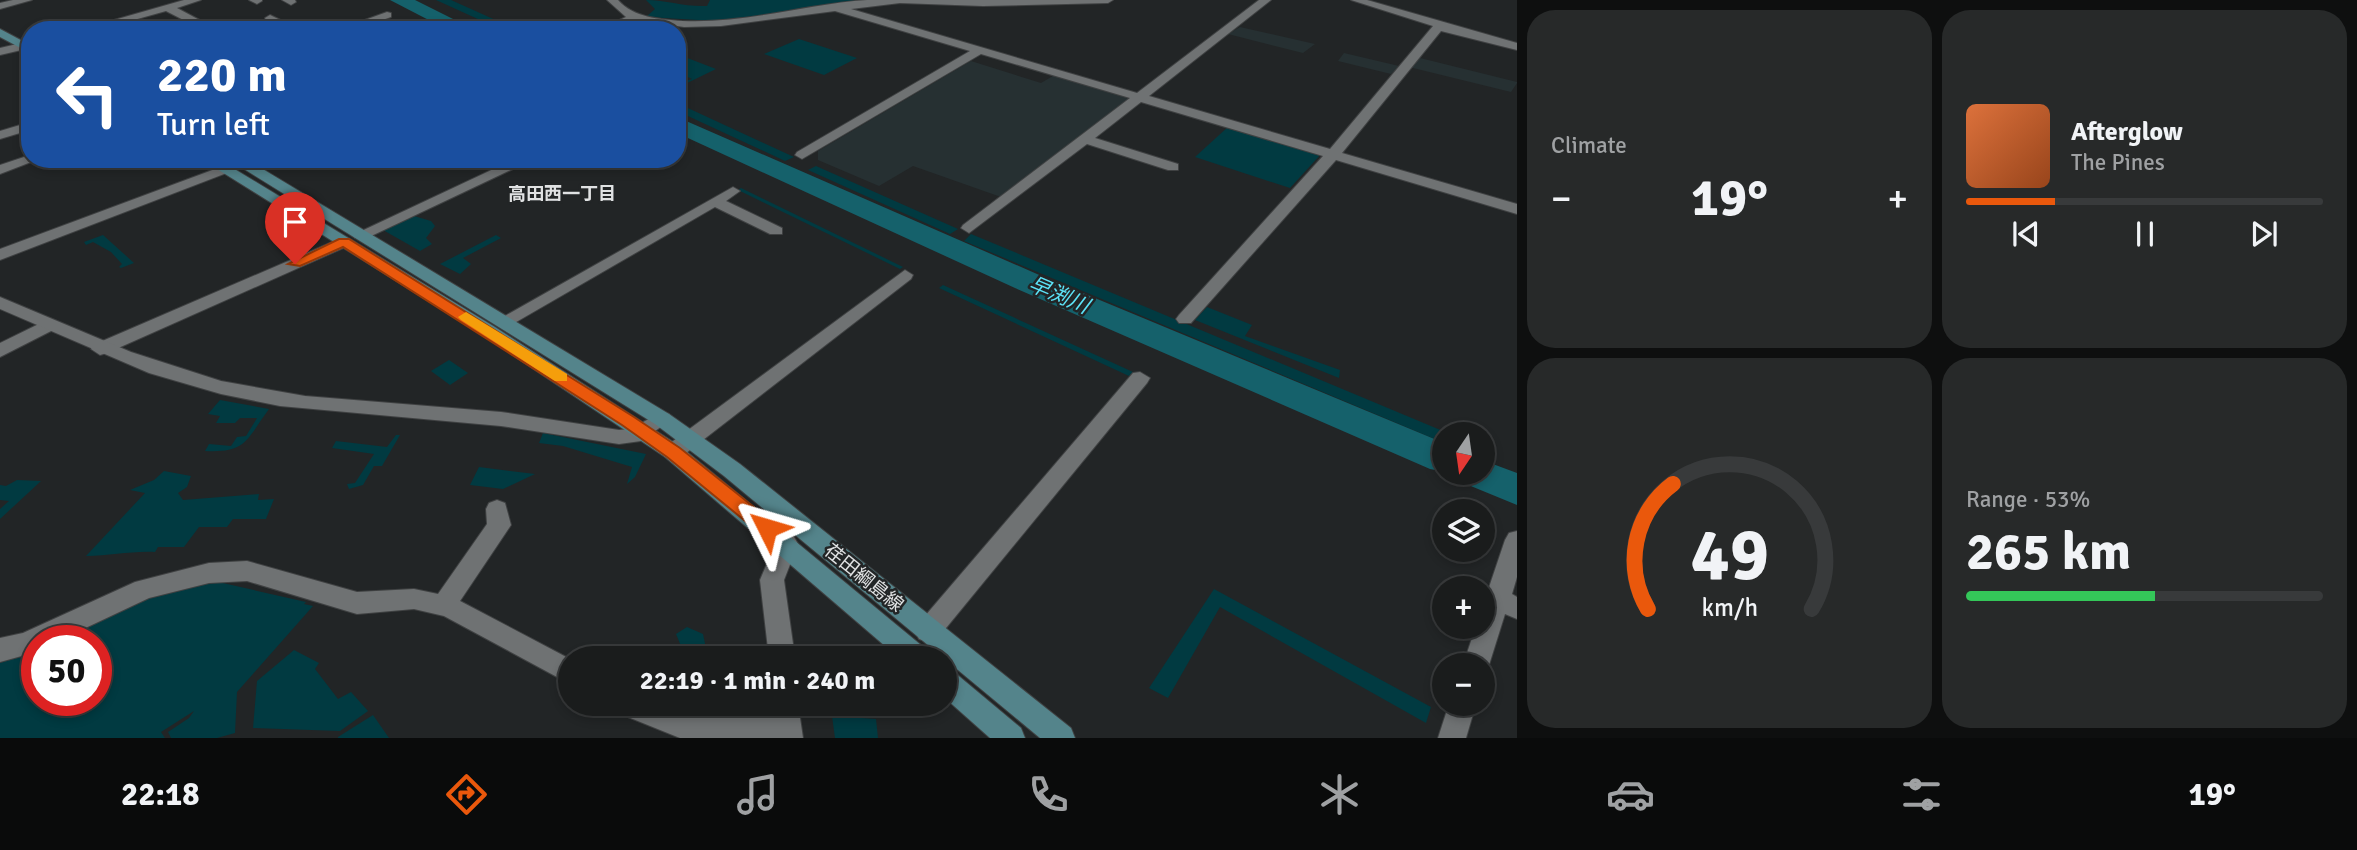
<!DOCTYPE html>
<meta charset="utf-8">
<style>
body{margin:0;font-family:Signika,"Noto Sans JP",sans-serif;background:#272929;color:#f1f3f6;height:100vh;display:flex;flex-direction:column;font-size:26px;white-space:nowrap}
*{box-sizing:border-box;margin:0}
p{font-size:23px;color:#9fa1a3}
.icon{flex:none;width:38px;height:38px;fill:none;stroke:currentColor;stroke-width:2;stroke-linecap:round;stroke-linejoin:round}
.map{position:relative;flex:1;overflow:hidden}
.panel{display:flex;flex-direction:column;gap:10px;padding:10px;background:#0e0f0f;width:840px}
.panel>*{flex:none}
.guide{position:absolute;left:21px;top:21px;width:665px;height:147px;border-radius:28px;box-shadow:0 4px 10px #0003,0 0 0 2px #383a3b;background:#1a4fa0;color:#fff;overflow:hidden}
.needle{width:46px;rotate:193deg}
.buttons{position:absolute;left:1432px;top:422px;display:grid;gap:14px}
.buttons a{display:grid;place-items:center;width:63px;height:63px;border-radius:50%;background:#1a1c1c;box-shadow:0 4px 10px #0003,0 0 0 2px #383a3b;font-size:35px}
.speed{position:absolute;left:21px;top:625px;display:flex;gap:14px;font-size:35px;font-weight:700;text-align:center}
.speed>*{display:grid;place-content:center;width:91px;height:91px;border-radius:50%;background:#1a1c1c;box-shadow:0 4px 10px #0003,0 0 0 2px #383a3b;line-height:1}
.speed .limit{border:10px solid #d22;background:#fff;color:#111}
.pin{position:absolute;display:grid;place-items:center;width:60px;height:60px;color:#fff;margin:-72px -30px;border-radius:50% 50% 50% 0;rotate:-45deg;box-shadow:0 0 7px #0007}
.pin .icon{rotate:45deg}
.me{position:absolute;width:77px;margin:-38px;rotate:310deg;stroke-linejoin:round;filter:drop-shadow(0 0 5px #0008)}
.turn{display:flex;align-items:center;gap:24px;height:147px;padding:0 21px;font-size:32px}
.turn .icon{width:91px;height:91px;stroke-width:2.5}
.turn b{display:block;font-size:49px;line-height:60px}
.big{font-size:52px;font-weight:700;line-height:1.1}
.panel .card{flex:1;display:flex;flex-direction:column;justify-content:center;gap:10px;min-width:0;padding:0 24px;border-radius:28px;background:#272929}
.panel .dial{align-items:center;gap:0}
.dial svg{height:182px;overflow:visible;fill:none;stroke:#383a3b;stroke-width:7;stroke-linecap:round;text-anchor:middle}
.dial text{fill:#f1f3f6;stroke:none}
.song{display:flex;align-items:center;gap:21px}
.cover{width:84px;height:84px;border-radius:10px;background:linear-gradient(135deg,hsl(20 70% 55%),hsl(20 70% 35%))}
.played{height:7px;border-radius:4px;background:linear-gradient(90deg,#ea580c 25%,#383a3b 25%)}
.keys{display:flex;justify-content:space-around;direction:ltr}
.heat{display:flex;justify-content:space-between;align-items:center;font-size:38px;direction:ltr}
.charge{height:10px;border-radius:5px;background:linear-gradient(90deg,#34c759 53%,#383a3b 0)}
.panel .tiles{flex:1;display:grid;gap:10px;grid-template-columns:repeat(2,1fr)}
.trip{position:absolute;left:558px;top:646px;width:399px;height:70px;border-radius:35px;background:#1a1c1c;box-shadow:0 4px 10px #0003,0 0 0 2px #383a3b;font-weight:700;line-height:70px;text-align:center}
.dock{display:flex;height:112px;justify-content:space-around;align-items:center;background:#0a0b0b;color:#9fa1a3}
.dock .icon{width:49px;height:49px}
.dock .current{color:#ea580c}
.dock b{font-size:32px;color:#f1f3f6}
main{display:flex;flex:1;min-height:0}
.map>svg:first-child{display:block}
.built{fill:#263032}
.green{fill:#013a41}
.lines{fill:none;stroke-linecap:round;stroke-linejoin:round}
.river{fill:#15616b;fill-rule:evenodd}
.minor-casing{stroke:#3f4142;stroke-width:2}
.tertiary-casing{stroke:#3f4142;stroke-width:2}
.secondary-casing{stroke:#3f4142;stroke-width:2}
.minor{fill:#6f7273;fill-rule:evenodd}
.tertiary{fill:#6f7273;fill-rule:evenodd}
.secondary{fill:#54848b;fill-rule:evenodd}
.route{fill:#ea580c;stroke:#983908;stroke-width:2}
.slow{fill:#f59e0b}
.labels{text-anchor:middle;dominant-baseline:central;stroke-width:5;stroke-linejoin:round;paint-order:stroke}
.far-neighbourhood-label{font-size:18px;font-weight:bold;fill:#e0e2e3;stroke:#222526}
.street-label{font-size:19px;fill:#e0e2e3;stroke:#222526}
.water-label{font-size:21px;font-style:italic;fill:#5ce3f7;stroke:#222526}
</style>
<main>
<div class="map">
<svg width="1517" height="738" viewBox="0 0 1517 738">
<rect width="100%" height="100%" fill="#222526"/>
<g class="built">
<polygon points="1240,27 1315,44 1303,53 1228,34"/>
<polygon points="1344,53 1399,66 1391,74 1338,61"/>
<polygon points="1416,57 1517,82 1517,83 1511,92 1409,67"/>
<polygon points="971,61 1041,83 1058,73 1134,97 1001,197 913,166 879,186 818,160 818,151"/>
</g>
<g class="green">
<polygon points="436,0 451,0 518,30 502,30"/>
<path d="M646,0c21,0 38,7 61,6l3,-6h165l-159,21 -70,-4 9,-8z"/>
<polygon points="799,39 857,58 824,75 764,54"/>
<polygon points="677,54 716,69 677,88 677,83 692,79 677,72"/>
<polygon points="677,103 794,157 785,161 677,111"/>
<polygon points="1229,126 1322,153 1290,188 1195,157"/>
<polygon points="816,166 958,229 950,234 808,170"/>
<polygon points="741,188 903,267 900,269 738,190"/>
<polygon points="414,216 431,221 435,226 426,238 432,244 420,251 383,230"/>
<polygon points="971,234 1450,434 1444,434 1444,443 964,241"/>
<polygon points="103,235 134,263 121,268 119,267 122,264 111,252 93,242 86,245 84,242"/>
<polygon points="496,235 501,238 463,258 471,264 460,274 440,264"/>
<polygon points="943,285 1133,372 1129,376 939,288"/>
<polygon points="1207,307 1252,325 1245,336 1340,370 1339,378 1195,320"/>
<polygon points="449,360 468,373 450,385 431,371"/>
<path d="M220,400l49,9c-23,31 -22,44 -64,42l4,-7 22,2 6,-9 9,-1 11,-18h-17l-5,5h-19l4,-7 -12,-2z"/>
<polygon points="543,433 646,454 635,477 627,484 632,467 563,446 539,443"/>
<polygon points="396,435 400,435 382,466 374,466 363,485 349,489 347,484 355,483 374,454 332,448 336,441 387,447"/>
<polygon points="479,467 535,474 503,489 470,485"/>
<path d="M164,471l27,5 -4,11 -9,6 5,7 76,-6 -1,6 16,-1 -8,20h-33l-6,8h-28l-15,20h-26l-3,5c-25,-1 -45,4 -69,4l59,-63 -15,-3 24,-10z"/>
<polygon points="17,480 41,481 0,519 0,509 9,501 0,500 0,485 6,486"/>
<polygon points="205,579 306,602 304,604 313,606 237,692 235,733 217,738 171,738 168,732 189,718 194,711 161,732 165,738 0,738 0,663 37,649 37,700 96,700 96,640 54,640 116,614 116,611 148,596"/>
<polygon points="1214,589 1431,707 1426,723 1220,607 1168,698 1149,688"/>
<polygon points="687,627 703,634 708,658 686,658 676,634"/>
<polygon points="294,650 319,663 315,669 338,699 351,692 368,711 340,731 253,728 257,681"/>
<polygon points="373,715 389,738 338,738 338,737"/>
<polygon points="832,716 876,719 878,738 835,738"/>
</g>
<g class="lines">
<g class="river">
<polygon points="390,0 415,0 475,30 448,30"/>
<polygon points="677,117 1037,274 1444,443 1444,472 1446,472 1430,469 1015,288 677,133"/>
<polygon points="1482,460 1517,473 1517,505 1461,482 1456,472 1482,472"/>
</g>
<g class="minor-casing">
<g id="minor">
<polygon points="184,0 201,0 177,8 207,24 207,28 199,28 166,11 98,30 79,30"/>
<polygon points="249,0 262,0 262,1 257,4"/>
<polygon points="282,0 295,0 296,2 291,5"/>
<path d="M607,0h11c16,18 41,19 64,21 63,3 124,-17 185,-21 81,0 165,0 246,0l-5,3 -125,3 -83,-3 -49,6 286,84 122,-93h12l-122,96 181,53 103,-123 -82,-26h16l150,43v7l-76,-19 -99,122 175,51v10l-181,-54 -145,163h-12l-3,-4 3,-4 144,-159 -182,-54 -46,36 83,26v6h-10l-81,-26 -118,89 -8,-5 2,-3 167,-127 -149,-44 -179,105 -7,-4 2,-3 173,-101 -135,-40 -114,15 -37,1 -47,-7 -24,10h-15l28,-13z"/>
<polygon points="387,12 391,13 391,17 354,30 337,30"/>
<polygon points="270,15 297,28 298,30 284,30 266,20 265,18"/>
<polygon points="30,41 30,48 0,55 0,48"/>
<polygon points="30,122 30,130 0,139 0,131"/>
<polygon points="30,155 30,159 39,159 0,174 0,165"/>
<polygon points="242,159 263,159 0,260 0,249"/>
<polygon points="515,159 534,159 367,238 355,238 353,235"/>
<polygon points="733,187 740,191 726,201 782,228 782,234 770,234 715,207 511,325 499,325 496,321"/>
<polygon points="344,237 352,242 350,245 107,353 100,355 91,349 93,345"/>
<polygon points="905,270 913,275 911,279 681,457 665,457 662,452 665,447"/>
<polygon points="49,319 55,321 58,325 55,329 0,357 0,343"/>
<polygon points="1140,372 1150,378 1147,383 937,639 928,642 919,639 915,631 919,623 1133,373"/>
<polygon points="497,500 505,503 511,525 460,601 570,659 570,684 444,616 414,609 357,614 247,581 209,583 149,598 60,640 37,640 36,652 0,662 0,638 23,633 135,582 209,563 247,561 357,592 414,589 438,594 487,524 486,509 489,503"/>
<polygon points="1517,531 1517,577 1512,594 1517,597 1517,619 1505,614 1489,665 1482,675 1482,665 1463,665 1476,626 1482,626 1482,608 1505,540 1509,533"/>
<polygon points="786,535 794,537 798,544 784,580 795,658 769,658 760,580 778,537"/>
<polygon points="614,704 659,704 683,713 706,715 772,711 772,704 798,704 803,738 680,738 618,713"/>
<polygon points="1449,704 1476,704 1466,738 1438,738"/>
</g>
</g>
<g class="tertiary-casing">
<g id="tertiary">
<polygon points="13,0 32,0 0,9 0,3"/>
<polygon points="0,297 131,352 221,381 305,396 501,412 619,430 630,429 662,412 669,414 672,419 641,441 619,444 501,426 280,406 221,394 149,373 0,309"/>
</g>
</g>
<g class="secondary-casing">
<g id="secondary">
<polygon points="0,29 30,45 30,53 0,37"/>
<polygon points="201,159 218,159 495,327 681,447 927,650 931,658 899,658 665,457 483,335"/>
<polygon points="228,159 246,159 669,414 740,464 1071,728 1075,738 1040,738 724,476 655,424"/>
<polygon points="945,669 954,672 1021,728 1025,738 990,738 945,698"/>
</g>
</g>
<use href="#minor" class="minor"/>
<use href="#tertiary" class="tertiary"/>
<use href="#secondary" class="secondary"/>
</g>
<polygon class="route" points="339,239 349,239 634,417 680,448 774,523 777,528 774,534 761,534 667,457 622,425 343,247 300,266 288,264"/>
<polygon class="slow" points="466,312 567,374 567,381 555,381 461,320 458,317"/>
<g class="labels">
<g class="far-neighbourhood-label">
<text x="562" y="194">高田西一丁目</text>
</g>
<g class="street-label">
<text transform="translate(864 578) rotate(39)">荏田綱島線</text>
</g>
<g class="water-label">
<text transform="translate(1059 295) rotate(23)">早渕川</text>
</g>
</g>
</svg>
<div class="buttons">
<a><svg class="needle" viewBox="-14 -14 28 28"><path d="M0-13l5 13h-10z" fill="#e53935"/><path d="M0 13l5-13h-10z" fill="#9fa1a3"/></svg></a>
<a><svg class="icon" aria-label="layers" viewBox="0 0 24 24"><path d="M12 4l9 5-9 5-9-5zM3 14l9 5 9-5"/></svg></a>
<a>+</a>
<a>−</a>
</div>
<div class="speed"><div class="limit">50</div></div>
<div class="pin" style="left:295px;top:264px;background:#d93025"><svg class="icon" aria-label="arrive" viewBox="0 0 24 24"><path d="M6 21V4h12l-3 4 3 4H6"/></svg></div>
<svg class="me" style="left:767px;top:528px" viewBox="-20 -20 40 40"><path d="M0-17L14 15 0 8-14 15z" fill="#ea580c" stroke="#fff" stroke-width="4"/></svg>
<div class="trip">22:19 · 1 min · 240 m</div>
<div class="guide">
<div class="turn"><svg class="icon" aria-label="left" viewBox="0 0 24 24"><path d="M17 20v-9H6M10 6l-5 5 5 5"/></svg><div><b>220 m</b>Turn left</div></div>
</div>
</div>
<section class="panel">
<div class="tiles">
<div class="card"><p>Climate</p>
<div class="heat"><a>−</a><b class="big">19°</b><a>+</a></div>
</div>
<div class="card">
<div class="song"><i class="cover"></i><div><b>Afterglow</b><p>The Pines</p></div></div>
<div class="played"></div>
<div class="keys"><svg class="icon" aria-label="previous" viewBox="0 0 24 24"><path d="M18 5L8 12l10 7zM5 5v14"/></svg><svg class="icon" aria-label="pause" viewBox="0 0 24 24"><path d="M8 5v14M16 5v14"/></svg><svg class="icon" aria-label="next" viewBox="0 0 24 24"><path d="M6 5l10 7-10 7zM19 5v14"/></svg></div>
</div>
<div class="card dial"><svg viewBox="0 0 100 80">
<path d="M14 69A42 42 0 1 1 86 69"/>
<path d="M14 69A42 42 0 0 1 25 14" stroke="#ea580c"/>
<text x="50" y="56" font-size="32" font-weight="700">49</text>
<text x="50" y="72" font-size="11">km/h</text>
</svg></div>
<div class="card"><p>Range · 53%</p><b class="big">265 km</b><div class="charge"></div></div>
</div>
</section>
</main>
<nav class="dock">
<b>22:18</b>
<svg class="icon current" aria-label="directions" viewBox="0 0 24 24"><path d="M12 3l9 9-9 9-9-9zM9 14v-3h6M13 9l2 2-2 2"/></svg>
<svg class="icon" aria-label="music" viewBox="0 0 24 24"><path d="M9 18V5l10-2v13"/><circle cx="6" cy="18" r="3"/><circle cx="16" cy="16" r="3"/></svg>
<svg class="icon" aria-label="phone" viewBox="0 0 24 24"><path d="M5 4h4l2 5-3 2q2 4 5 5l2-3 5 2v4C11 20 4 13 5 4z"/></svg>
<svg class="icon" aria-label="climate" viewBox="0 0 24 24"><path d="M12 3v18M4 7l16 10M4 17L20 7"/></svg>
<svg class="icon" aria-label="car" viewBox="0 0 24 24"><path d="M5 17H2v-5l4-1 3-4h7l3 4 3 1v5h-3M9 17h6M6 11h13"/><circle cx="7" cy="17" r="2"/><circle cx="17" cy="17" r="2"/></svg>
<svg class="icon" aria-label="filters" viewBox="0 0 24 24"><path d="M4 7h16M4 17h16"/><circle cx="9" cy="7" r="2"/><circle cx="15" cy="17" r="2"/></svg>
<b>19°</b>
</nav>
